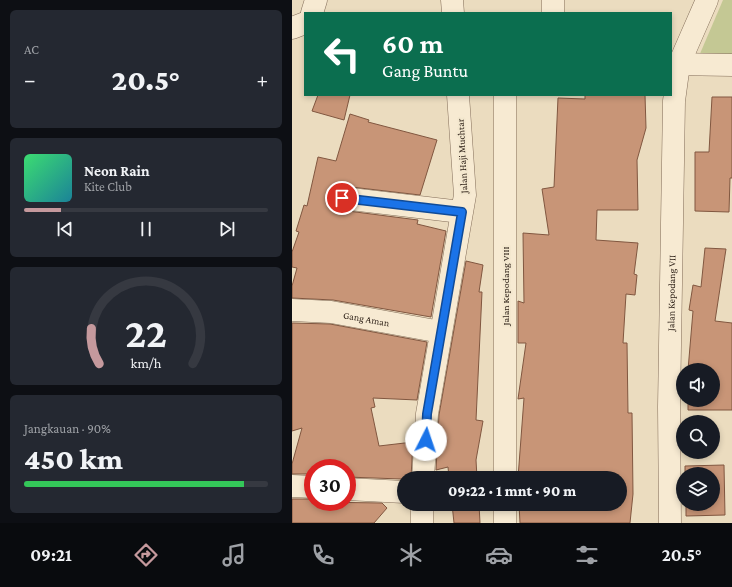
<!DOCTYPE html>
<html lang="id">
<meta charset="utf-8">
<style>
body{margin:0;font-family:"Crimson Pro",serif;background:#242831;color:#f1f3f6;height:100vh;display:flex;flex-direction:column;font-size:15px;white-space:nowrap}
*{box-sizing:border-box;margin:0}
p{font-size:13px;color:#9ea1a6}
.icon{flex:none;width:22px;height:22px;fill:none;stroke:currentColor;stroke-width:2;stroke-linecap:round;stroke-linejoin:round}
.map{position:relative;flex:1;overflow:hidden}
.details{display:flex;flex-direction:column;gap:10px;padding:10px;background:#0d0f14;width:292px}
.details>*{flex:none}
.guide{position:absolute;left:12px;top:12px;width:368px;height:84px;border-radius:0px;box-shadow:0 2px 6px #0003;background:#0b6e4f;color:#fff;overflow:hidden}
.controls{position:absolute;left:384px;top:363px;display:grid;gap:8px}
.controls a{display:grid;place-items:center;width:44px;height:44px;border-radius:50%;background:#171b24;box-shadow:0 2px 6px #0003;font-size:20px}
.speed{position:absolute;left:12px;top:459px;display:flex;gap:8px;font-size:20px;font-weight:700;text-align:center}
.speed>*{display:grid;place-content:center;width:52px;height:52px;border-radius:50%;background:#171b24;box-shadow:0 2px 6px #0003;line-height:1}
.speed .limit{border:6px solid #d22;background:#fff;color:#111}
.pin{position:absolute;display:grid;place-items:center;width:34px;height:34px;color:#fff;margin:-17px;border:2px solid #fff;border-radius:50%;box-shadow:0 1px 4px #0007}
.me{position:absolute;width:44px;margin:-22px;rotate:4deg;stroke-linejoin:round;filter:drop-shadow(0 0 3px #0008)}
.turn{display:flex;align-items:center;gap:14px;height:84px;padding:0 12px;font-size:18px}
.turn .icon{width:52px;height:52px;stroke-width:2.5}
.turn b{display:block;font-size:28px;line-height:34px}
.big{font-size:30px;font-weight:800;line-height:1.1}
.details .tile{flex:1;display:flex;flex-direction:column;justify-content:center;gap:6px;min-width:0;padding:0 14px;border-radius:6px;background:#242831}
.details .dial{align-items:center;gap:0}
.dial svg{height:104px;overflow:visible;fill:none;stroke:#363941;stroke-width:7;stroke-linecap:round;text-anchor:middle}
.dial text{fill:#f1f3f6;stroke:none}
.song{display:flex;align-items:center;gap:12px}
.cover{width:48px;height:48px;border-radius:6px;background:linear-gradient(135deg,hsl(140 70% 55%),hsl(190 70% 35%))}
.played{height:4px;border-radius:2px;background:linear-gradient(90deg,#c5999d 15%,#363941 15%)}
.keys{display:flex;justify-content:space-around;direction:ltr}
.heat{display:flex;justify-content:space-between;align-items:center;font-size:22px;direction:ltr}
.charge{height:6px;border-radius:3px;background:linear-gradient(90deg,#34c759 90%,#363941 0)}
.trip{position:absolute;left:105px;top:471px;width:230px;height:40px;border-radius:20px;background:#171b24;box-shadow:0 2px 6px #0003;font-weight:800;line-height:40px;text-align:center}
.dock{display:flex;height:64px;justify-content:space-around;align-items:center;background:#090b0e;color:#9ea1a6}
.dock .icon{width:28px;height:28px}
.dock .active{color:#c5999d}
.dock b{font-size:18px;color:#f1f3f6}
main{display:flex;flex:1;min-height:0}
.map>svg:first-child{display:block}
.green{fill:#c4c894}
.building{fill:#c89577;stroke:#815740}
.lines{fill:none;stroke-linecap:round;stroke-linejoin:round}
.street-casing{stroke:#836d59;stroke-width:23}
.street{stroke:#f7ead2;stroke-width:22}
.route-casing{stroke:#114b97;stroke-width:10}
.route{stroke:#1a73e8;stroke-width:7}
.labels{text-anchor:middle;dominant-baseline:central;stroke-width:4;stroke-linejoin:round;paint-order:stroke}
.street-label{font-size:10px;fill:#33261c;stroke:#f3e7ce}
</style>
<main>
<section class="details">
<div class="tile"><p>AC</p>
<div class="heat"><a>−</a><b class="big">20.5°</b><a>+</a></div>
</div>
<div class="tile">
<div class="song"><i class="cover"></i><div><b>Neon Rain</b><p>Kite Club</p></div></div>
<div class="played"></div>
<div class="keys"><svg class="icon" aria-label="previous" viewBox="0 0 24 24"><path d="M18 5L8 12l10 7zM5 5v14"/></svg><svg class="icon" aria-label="pause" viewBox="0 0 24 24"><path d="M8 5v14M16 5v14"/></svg><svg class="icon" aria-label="next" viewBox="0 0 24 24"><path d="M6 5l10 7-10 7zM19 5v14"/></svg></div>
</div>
<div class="tile dial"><svg viewBox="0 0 100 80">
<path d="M14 69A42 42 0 1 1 86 69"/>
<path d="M14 69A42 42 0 0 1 8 42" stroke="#c5999d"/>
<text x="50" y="56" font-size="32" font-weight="700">22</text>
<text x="50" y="72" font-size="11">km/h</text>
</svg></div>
<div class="tile"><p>Jangkauan · 90%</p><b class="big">450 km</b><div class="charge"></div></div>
</section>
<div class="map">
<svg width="440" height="523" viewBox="0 0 440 523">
<rect width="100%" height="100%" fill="#ebdcbf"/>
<polygon class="green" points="431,0 440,0 440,56 407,56"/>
<g class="building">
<polygon points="26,95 58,95 52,120 20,111"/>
<polygon points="293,95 353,95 354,128 345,160 346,210 305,210 304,240 346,243 342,274 345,275 343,295 334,294 331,343 335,343 336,413 340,413 341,494 338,523 228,523 227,504 328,504 328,478 226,478 232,398 226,399 234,343 226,343 226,301 232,303 231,233 257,235 250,189 262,187 266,98 293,99"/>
<polygon points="420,97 440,97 440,178 438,178 437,212 403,211 403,152 417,152"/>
<polygon points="58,114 77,120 76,122 145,140 128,195 51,186 45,186 40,190 38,197 39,203 42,208 48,210 126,220 125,224 154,231 139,317 41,300 0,298 0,286 5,268 0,267 0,252 7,232 4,231 12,205 15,206 26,157 44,161"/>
<polygon points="413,248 434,249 423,321 440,323 440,410 396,410 396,400 421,400 421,370 396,370 401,311 397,310 401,285 409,287"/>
<polygon points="174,261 191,265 187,292 190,292 184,420 191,421 184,460 185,478 157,478 156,467 144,470 147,415"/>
<polygon points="0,323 38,324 135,342 125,400 81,398 83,407 79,408 87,446 121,442 119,477 109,479 55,477 55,468 21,468 21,474 0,474 0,464 10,428 0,431"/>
<polygon points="432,465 433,515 394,516 394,504 421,504 421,474 393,474 393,466"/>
<polygon points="0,499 21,499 21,502 90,503 95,508 82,523 0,523"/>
<polygon points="160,504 187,504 188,523 162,523"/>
</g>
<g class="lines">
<g class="street-casing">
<g id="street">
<polyline points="160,0 161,13"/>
<polyline points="20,13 24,0"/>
<polyline points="261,13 261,0"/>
<polyline points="0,28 13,23"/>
<polyline points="379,64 440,65"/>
<polyline points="213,95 213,478"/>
<polyline points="50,198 169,212"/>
<path id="s1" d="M0,310l39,2 110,20"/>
<polyline points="131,478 135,414 173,195 166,95"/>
<polyline points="0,486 21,487"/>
<polyline points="55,489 112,492"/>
<polyline points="213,504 213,523"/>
<polyline points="130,523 130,504"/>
<path id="s2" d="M378,523l-1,-116 5,-306 5,-37 28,-64"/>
</g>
</g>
<use href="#street" class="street"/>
</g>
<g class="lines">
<g class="route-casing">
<polyline id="route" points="50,198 170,212 135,414 134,440"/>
</g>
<use href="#route" class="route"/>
</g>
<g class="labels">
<g class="street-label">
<text transform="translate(170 156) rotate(-93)">Jalan Haji Muchtar</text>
<text transform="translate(213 286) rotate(-90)">Jalan Kepodang VIII</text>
<text stroke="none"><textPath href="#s2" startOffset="230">Jalan Kepodang VII</textPath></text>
<text stroke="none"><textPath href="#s1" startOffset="75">Gang Aman</textPath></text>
</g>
</g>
</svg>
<div class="controls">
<a><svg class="icon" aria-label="sound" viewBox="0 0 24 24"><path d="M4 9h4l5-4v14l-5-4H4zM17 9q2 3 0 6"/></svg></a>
<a><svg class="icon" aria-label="search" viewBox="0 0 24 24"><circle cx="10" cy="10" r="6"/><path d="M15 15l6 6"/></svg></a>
<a><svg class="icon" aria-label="layers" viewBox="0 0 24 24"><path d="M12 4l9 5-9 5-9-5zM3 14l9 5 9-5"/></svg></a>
</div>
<div class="speed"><div class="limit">30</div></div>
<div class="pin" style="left:50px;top:198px;background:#d93025"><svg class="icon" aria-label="arrive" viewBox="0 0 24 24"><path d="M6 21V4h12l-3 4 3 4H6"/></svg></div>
<svg class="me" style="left:134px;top:440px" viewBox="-20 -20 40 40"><circle r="19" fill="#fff"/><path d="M0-13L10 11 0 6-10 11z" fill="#1a73e8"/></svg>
<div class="trip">09:22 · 1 mnt · 90 m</div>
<div class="guide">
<div class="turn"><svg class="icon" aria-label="left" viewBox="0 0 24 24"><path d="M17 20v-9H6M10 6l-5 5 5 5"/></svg><div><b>60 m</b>Gang Buntu</div></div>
</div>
</div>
</main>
<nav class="dock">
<b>09:21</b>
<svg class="icon active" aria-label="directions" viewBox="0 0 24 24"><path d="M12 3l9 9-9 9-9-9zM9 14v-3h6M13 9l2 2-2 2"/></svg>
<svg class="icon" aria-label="music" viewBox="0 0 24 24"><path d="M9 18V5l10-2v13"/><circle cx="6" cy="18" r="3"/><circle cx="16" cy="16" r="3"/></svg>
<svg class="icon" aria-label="phone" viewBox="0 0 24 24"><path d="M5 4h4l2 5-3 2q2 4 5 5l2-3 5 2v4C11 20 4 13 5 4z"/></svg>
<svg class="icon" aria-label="climate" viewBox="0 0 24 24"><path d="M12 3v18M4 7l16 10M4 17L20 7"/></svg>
<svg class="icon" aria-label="car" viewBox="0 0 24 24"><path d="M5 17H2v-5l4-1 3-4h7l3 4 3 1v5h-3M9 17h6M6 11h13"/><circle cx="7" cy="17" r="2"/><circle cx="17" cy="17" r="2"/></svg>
<svg class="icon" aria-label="filters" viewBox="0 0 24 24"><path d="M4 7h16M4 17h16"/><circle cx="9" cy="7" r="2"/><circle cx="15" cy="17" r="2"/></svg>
<b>20.5°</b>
</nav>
